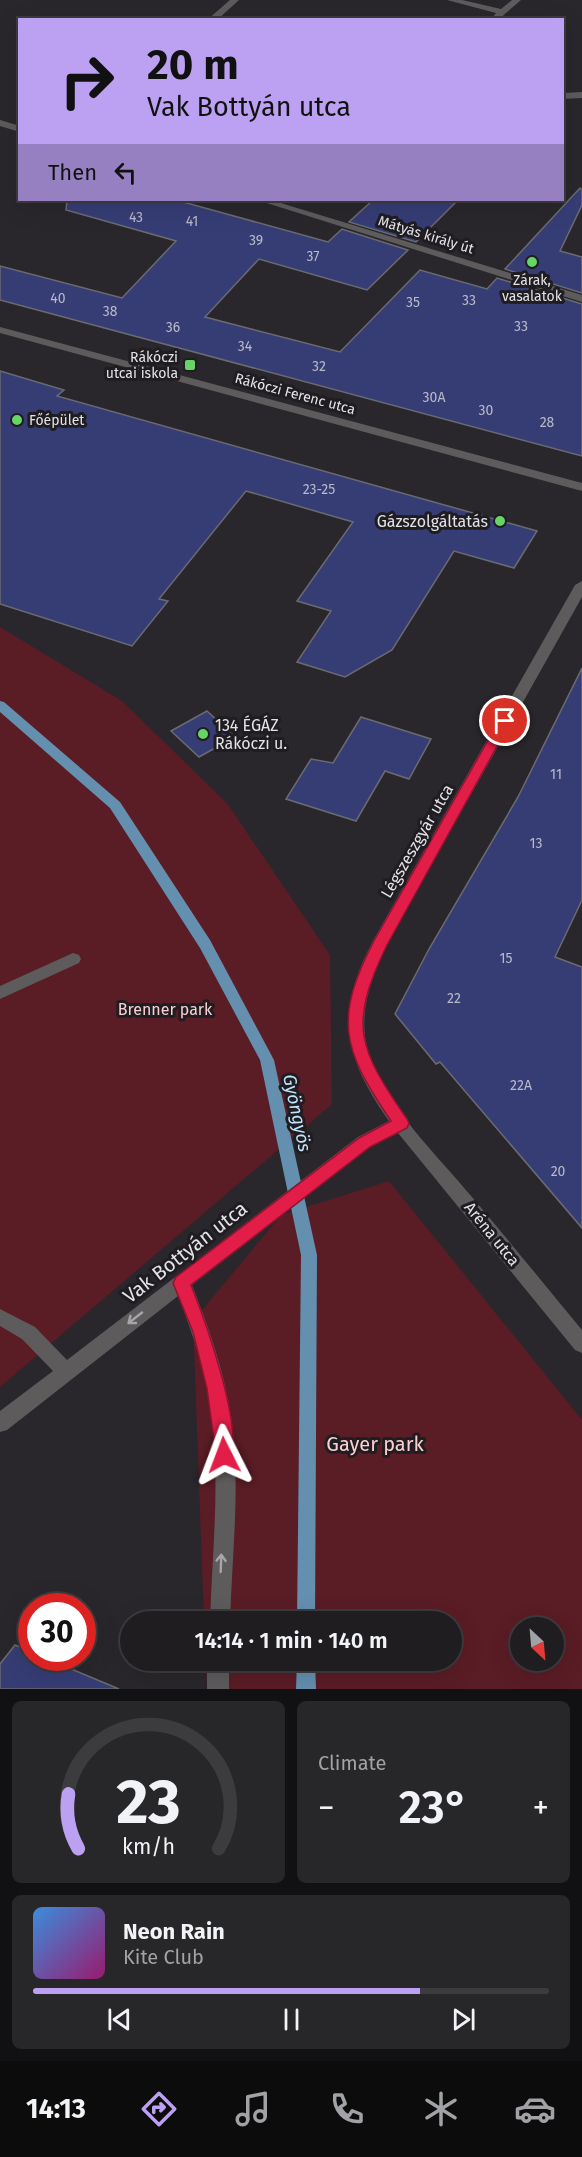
<!DOCTYPE html>
<meta charset="utf-8">
<style>
body{margin:0;font-family:"Fira Sans",sans-serif;background:#272629;color:#f1f3f6;height:100vh;display:flex;flex-direction:column;font-size:22px;white-space:nowrap}
*{box-sizing:border-box;margin:0}
p{font-size:20px;color:#a1a2a5}
.icon{flex:none;width:33px;height:33px;fill:none;stroke:currentColor;stroke-width:2;stroke-linecap:round;stroke-linejoin:round}
.map{position:relative;height:1689px;overflow:hidden}
.drawer{display:flex;flex-direction:column;gap:12px;padding:12px;background:#111012;flex:1}
.drawer>*{flex:none}
.hud{position:absolute;left:18px;top:18px;width:546px;height:183px;border-radius:0px;box-shadow:0 6px 24px #0002,0 0 0 2px #3c3b3e;background:#bca0f2;color:#111;overflow:hidden}
.needle{width:39px;rotate:154deg}
.buttons{position:absolute;left:510px;top:1617px;display:grid;gap:12px}
.buttons a{display:grid;place-items:center;width:54px;height:54px;border-radius:50%;background:#1f1d20;box-shadow:0 6px 24px #0002,0 0 0 2px #3c3b3e;font-size:30px}
.speed{position:absolute;left:18px;top:1593px;display:flex;gap:12px;font-size:30px;font-weight:700;text-align:center}
.speed>*{display:grid;place-content:center;width:78px;height:78px;border-radius:50%;background:#1f1d20;box-shadow:0 6px 24px #0002,0 0 0 2px #3c3b3e;line-height:1}
.speed .limit{border:9px solid #d22;background:#fff;color:#111}
.pin{position:absolute;display:grid;place-items:center;width:51px;height:51px;color:#fff;margin:-26px;border:3px solid #fff;border-radius:50%;box-shadow:0 2px 6px #0007}
.me{position:absolute;width:66px;margin:-33px;rotate:357deg;stroke-linejoin:round;filter:drop-shadow(0 0 4px #0008)}
.turn{display:flex;align-items:center;gap:21px;height:126px;padding:0 30px;font-size:27px}
.turn .icon{width:78px;height:78px;stroke-width:2.5}
.turn b{display:block;font-size:42px;line-height:51px}
.then{display:flex;align-items:center;height:57px;padding:0 30px;background:#0003;gap:12px;font-size:22px}
.big{font-size:45px;font-weight:600;line-height:1.1}
.drawer .tile{flex:1;display:flex;flex-direction:column;justify-content:center;gap:9px;min-width:0;padding:0 21px;border-radius:9px;background:#272629}
.drawer .dial{align-items:center;gap:0}
.dial svg{height:156px;overflow:visible;fill:none;stroke:#3c3b3e;stroke-width:7;stroke-linecap:round;text-anchor:middle}
.dial text{fill:#f1f3f6;stroke:none}
.song{display:flex;align-items:center;gap:18px}
.cover{width:72px;height:72px;border-radius:9px;background:linear-gradient(135deg,hsl(210 70% 55%),hsl(320 70% 35%))}
.played{height:6px;border-radius:3px;background:linear-gradient(90deg,#bca0f2 75%,#3c3b3e 75%)}
.keys{display:flex;justify-content:space-around;direction:ltr}
.heat{display:flex;justify-content:space-between;align-items:center;font-size:33px;direction:ltr}
.drawer .tiles{flex:1;display:grid;gap:12px;grid-template-columns:1fr 1fr}
.tile:last-child{grid-column:span 2}
.trip{position:absolute;left:120px;top:1611px;width:342px;height:60px;border-radius:30px;background:#1f1d20;box-shadow:0 6px 24px #0002,0 0 0 2px #3c3b3e;font-weight:600;line-height:60px;text-align:center}
.tab-bar{display:flex;height:96px;justify-content:space-around;align-items:center;background:#0c0c0d;color:#a1a2a5}
.tab-bar .icon{width:42px;height:42px}
.tab-bar .active{color:#bca0f2}
.tab-bar b{font-size:27px;color:#f1f3f6}
.map>svg:first-child{display:block}
.green{fill:#5a1c25;fill-rule:evenodd}
.lines{fill:none;stroke-linecap:round;stroke-linejoin:round}
.stream{fill:#648faf;fill-rule:evenodd}
.building{fill:#363d75;stroke:#6a6b71;stroke-width:1.5}
.minor{fill:#5e5b5d;fill-rule:evenodd}
.oneway{stroke:#a7a5a8}
.route{fill:#e11d48;stroke:#92132f;stroke-width:1.5}
.poi-dot{fill:#67d466;stroke:#1f1d21;stroke-width:2}
.labels{text-anchor:middle;dominant-baseline:central;stroke-width:6;stroke-linejoin:round;paint-order:stroke}
.number-label{font-size:14px;fill:#b8b9c9}
.far-street-label{font-size:14px;fill:#e3e2e5;stroke:#1f1d21}
.far-poi-label{font-size:14px;fill:#e3e2e5;stroke:#1f1d21}
.poi-label{font-size:16px;fill:#e3e2e5;stroke:#1f1d21;text-anchor:end}
.street-label{font-size:16px;fill:#e3e2e5;stroke:#1f1d21}
.park-label{font-size:16px;fill:#fcd0d2;stroke:#1f1d21}
.water-label{font-size:18px;font-style:italic;fill:#c2e3fd;stroke:#1f1d21}
.near-street-label{font-size:20px;fill:#e3e2e5;stroke:#1f1d21}
.near-park-label{font-size:20px;fill:#fcd0d2;stroke:#1f1d21}
</style>
<div class="map">
<svg width="582" height="1689" viewBox="0 0 582 1689">
<rect width="100%" height="100%" fill="#29272b"/>
<g class="green">
<polygon points="0,627 122,701 227,803 330,955 332,1104 0,1387"/>
<path d="M389,1181l193,239v269h-375l-1,-28 246,-1v-38l-248,-1 -11,-300 88,-106zM520,1628h34v32h-34z"/>
</g>
<g class="lines">
<g class="stream">
<polygon points="0,701 4,702 120,802 210,940 274,1060 317,1255 315,1622 297,1622 301,1255 260,1060 200,948 110,808 0,712"/>
<polygon points="297,1660 315,1660 316,1689 296,1689"/>
</g>
</g>
<g class="building">
<polygon points="580,188 582,190 582,205 560,251 582,257 582,293 505,269"/>
<polygon points="67,200 176,200 328,242 342,229 408,250 367,290 259,259 205,317 340,352 420,270 487,289 497,278 582,304 582,456 0,300 0,266 122,298 176,241 66,210"/>
<polygon points="373,200 458,200 416,242 349,222"/>
<polygon points="0,371 64,390 57,396 537,531 514,568 454,551 392,650 345,677 297,662 331,611 297,601 353,522 246,491 159,599 168,601 132,646 0,604"/>
<polygon points="582,668 582,900 555,957 582,967 582,1228 440,1062 436,1064 395,1014 429,949 518,797"/>
<polygon points="207,711 235,737 199,757 171,731"/>
<polygon points="361,717 431,739 409,779 385,771 356,821 286,799 311,759 333,763"/>
<polygon points="15,1645 32,1652 32,1658 45,1658 119,1689 0,1689 0,1664"/>
</g>
<g class="lines">
<g class="minor">
<polygon points="230,0 239,0 217,20 207,20"/>
<polygon points="447,0 462,0 501,9 512,0 521,0 498,20 493,17 496,13"/>
<polygon points="582,92 582,98 562,99 562,93"/>
<polygon points="0,120 20,126 20,132 0,126"/>
<polygon points="257,200 271,200 582,295 582,302"/>
<polygon points="0,327 582,483 582,491 0,333"/>
<path d="M582,581v16l-195,347c-13,29 -26,59 -22,92 8,59 70,116 107,161 37,44 73,88 110,133v23l-7,-3 -177,-217 -28,14 -178,138c17,43 32,86 39,131 10,68 1,138 -1,206h-20c2,-67 10,-135 2,-202 -5,-43 -18,-84 -34,-124l-171,134 -7,2v-21l53,-40 -31,-32 -22,-13v-17l35,18 32,33 291,-223 31,-16c-47,-67 -54,-109 -15,-182l201,-354z"/>
<polygon points="73,953 79,955 81,959 79,963 0,999 0,986"/>
<rect x="207" y="1660" width="22" height="29"/>
</g>
</g>
<defs><path id="oneway-shaft" d="M-6 0H5M1.5-3L5.5 0L1.5 3" fill="none" stroke-width="1.6" stroke-linecap="round" stroke-linejoin="round" transform="scale(1.5)"/></defs>
<g class="oneway">
<use href="#oneway-shaft" transform="translate(135 1318) rotate(142)"/>
<use href="#oneway-shaft" transform="translate(221 1563) rotate(-88)"/>
</g>
<path class="route" d="M505,717l6,4 -124,224c-39,80 -29,103 20,174l2,4 -2,5 -37,19 -179,138c14,35 53,143 39,176l-6,2 -7,-2 -10,-72 -14,-57 -20,-49 3,-6 183,-139 32,-17c-49,-72 -58,-102 -16,-182l124,-218z"/>
<g class="poi-dot">
<circle cx="532" cy="262" r="6"/>
<rect x="184" y="359" width="12" height="12" rx="3"/>
<circle cx="17" cy="420" r="6"/>
<circle cx="500" cy="521" r="6"/>
<circle cx="203" cy="734" r="6"/>
</g>
<g class="labels">
<g class="number-label">
<text x="136" y="217">43</text>
<text x="192" y="221">41</text>
<text x="256" y="240">39</text>
<text x="313" y="256">37</text>
<text x="58" y="298">40</text>
<text x="469" y="300">33</text>
<text x="413" y="302">35</text>
<text x="110" y="311">38</text>
<text x="521" y="326">33</text>
<text x="173" y="327">36</text>
<text x="245" y="346">34</text>
<text x="319" y="366">32</text>
<text x="434" y="397">30A</text>
<text x="486" y="410">30</text>
<text x="547" y="422">28</text>
<text x="319" y="489">23-25</text>
<text x="556" y="774">11</text>
<text x="536" y="843">13</text>
<text x="506" y="958">15</text>
<text x="454" y="998">22</text>
<text x="521" y="1085">22A</text>
<text x="558" y="1171">20</text>
</g>
<g class="far-street-label">
<text transform="translate(426 235) rotate(17)">Mátyás király út</text>
<text transform="translate(295 394) rotate(15)">Rákóczi Ferenc utca</text>
</g>
<g class="far-poi-label">
<text x="532" y="280">Zárak,<tspan x="532" dy="16">vasalatok</tspan></text>
<text x="178" y="357" text-anchor="end">Rákóczi<tspan x="178" dy="16">utcai iskola</tspan></text>
<text x="29" y="420" text-anchor="start">Főépület</text>
</g>
<g class="poi-label">
<text x="488" y="521">Gázszolgáltatás</text>
<text x="215" y="725" text-anchor="start">134 ÉGÁZ<tspan x="215" dy="18">Rákóczi u.</tspan></text>
</g>
<g class="street-label">
<text transform="translate(417 841) rotate(-60)">Légszeszgyár utca</text>
<text transform="translate(492 1234) rotate(51)">Aréna utca</text>
</g>
<g class="park-label">
<text x="165" y="1009">Brenner park</text>
</g>
<g class="water-label">
<text transform="translate(297 1113) rotate(78)">Gyöngyös</text>
</g>
<g class="near-street-label">
<text transform="translate(185 1252) rotate(-38)">Vak Bottyán utca</text>
</g>
<g class="near-park-label">
<text x="375" y="1444">Gayer park</text>
</g>
</g>
</svg>
<div class="buttons">
<a><svg class="needle" viewBox="-14 -14 28 28"><path d="M0-13l5 13h-10z" fill="#e53935"/><path d="M0 13l5-13h-10z" fill="#a1a2a5"/></svg></a>
</div>
<div class="speed"><div class="limit">30</div></div>
<div class="pin" style="left:505px;top:721px;background:#d93025"><svg class="icon" aria-label="arrive" viewBox="0 0 24 24"><path d="M6 21V4h12l-3 4 3 4H6"/></svg></div>
<svg class="me" style="left:224px;top:1455px" viewBox="-20 -20 40 40"><path d="M0-17L14 15 0 8-14 15z" fill="#e11d48" stroke="#fff" stroke-width="4"/></svg>
<div class="trip">14:14 · 1 min · 140 m</div>
<div class="hud">
<div class="turn"><svg class="icon" aria-label="right" viewBox="0 0 24 24"><path d="M7 20v-9h11M14 6l5 5-5 5"/></svg><div><b>20 m</b>Vak Bottyán utca</div></div>
<div class="then">Then<svg class="icon" aria-label="left" viewBox="0 0 24 24"><path d="M17 20v-9H6M10 6l-5 5 5 5"/></svg></div>
</div>
</div>
<section class="drawer">
<div class="tiles">
<div class="tile dial"><svg viewBox="0 0 100 80">
<path d="M14 69A42 42 0 1 1 86 69"/>
<path d="M14 69A42 42 0 0 1 9 41" stroke="#bca0f2"/>
<text x="50" y="56" font-size="32" font-weight="700">23</text>
<text x="50" y="72" font-size="11">km/h</text>
</svg></div>
<div class="tile"><p>Climate</p>
<div class="heat"><a>−</a><b class="big">23°</b><a>+</a></div>
</div>
<div class="tile">
<div class="song"><i class="cover"></i><div><b>Neon Rain</b><p>Kite Club</p></div></div>
<div class="played"></div>
<div class="keys"><svg class="icon" aria-label="previous" viewBox="0 0 24 24"><path d="M18 5L8 12l10 7zM5 5v14"/></svg><svg class="icon" aria-label="pause" viewBox="0 0 24 24"><path d="M8 5v14M16 5v14"/></svg><svg class="icon" aria-label="next" viewBox="0 0 24 24"><path d="M6 5l10 7-10 7zM19 5v14"/></svg></div>
</div>
</div>
</section>
<nav class="tab-bar">
<b>14:13</b>
<svg class="icon active" aria-label="directions" viewBox="0 0 24 24"><path d="M12 3l9 9-9 9-9-9zM9 14v-3h6M13 9l2 2-2 2"/></svg>
<svg class="icon" aria-label="music" viewBox="0 0 24 24"><path d="M9 18V5l10-2v13"/><circle cx="6" cy="18" r="3"/><circle cx="16" cy="16" r="3"/></svg>
<svg class="icon" aria-label="phone" viewBox="0 0 24 24"><path d="M5 4h4l2 5-3 2q2 4 5 5l2-3 5 2v4C11 20 4 13 5 4z"/></svg>
<svg class="icon" aria-label="climate" viewBox="0 0 24 24"><path d="M12 3v18M4 7l16 10M4 17L20 7"/></svg>
<svg class="icon" aria-label="car" viewBox="0 0 24 24"><path d="M5 17H2v-5l4-1 3-4h7l3 4 3 1v5h-3M9 17h6M6 11h13"/><circle cx="7" cy="17" r="2"/><circle cx="17" cy="17" r="2"/></svg>
</nav>
